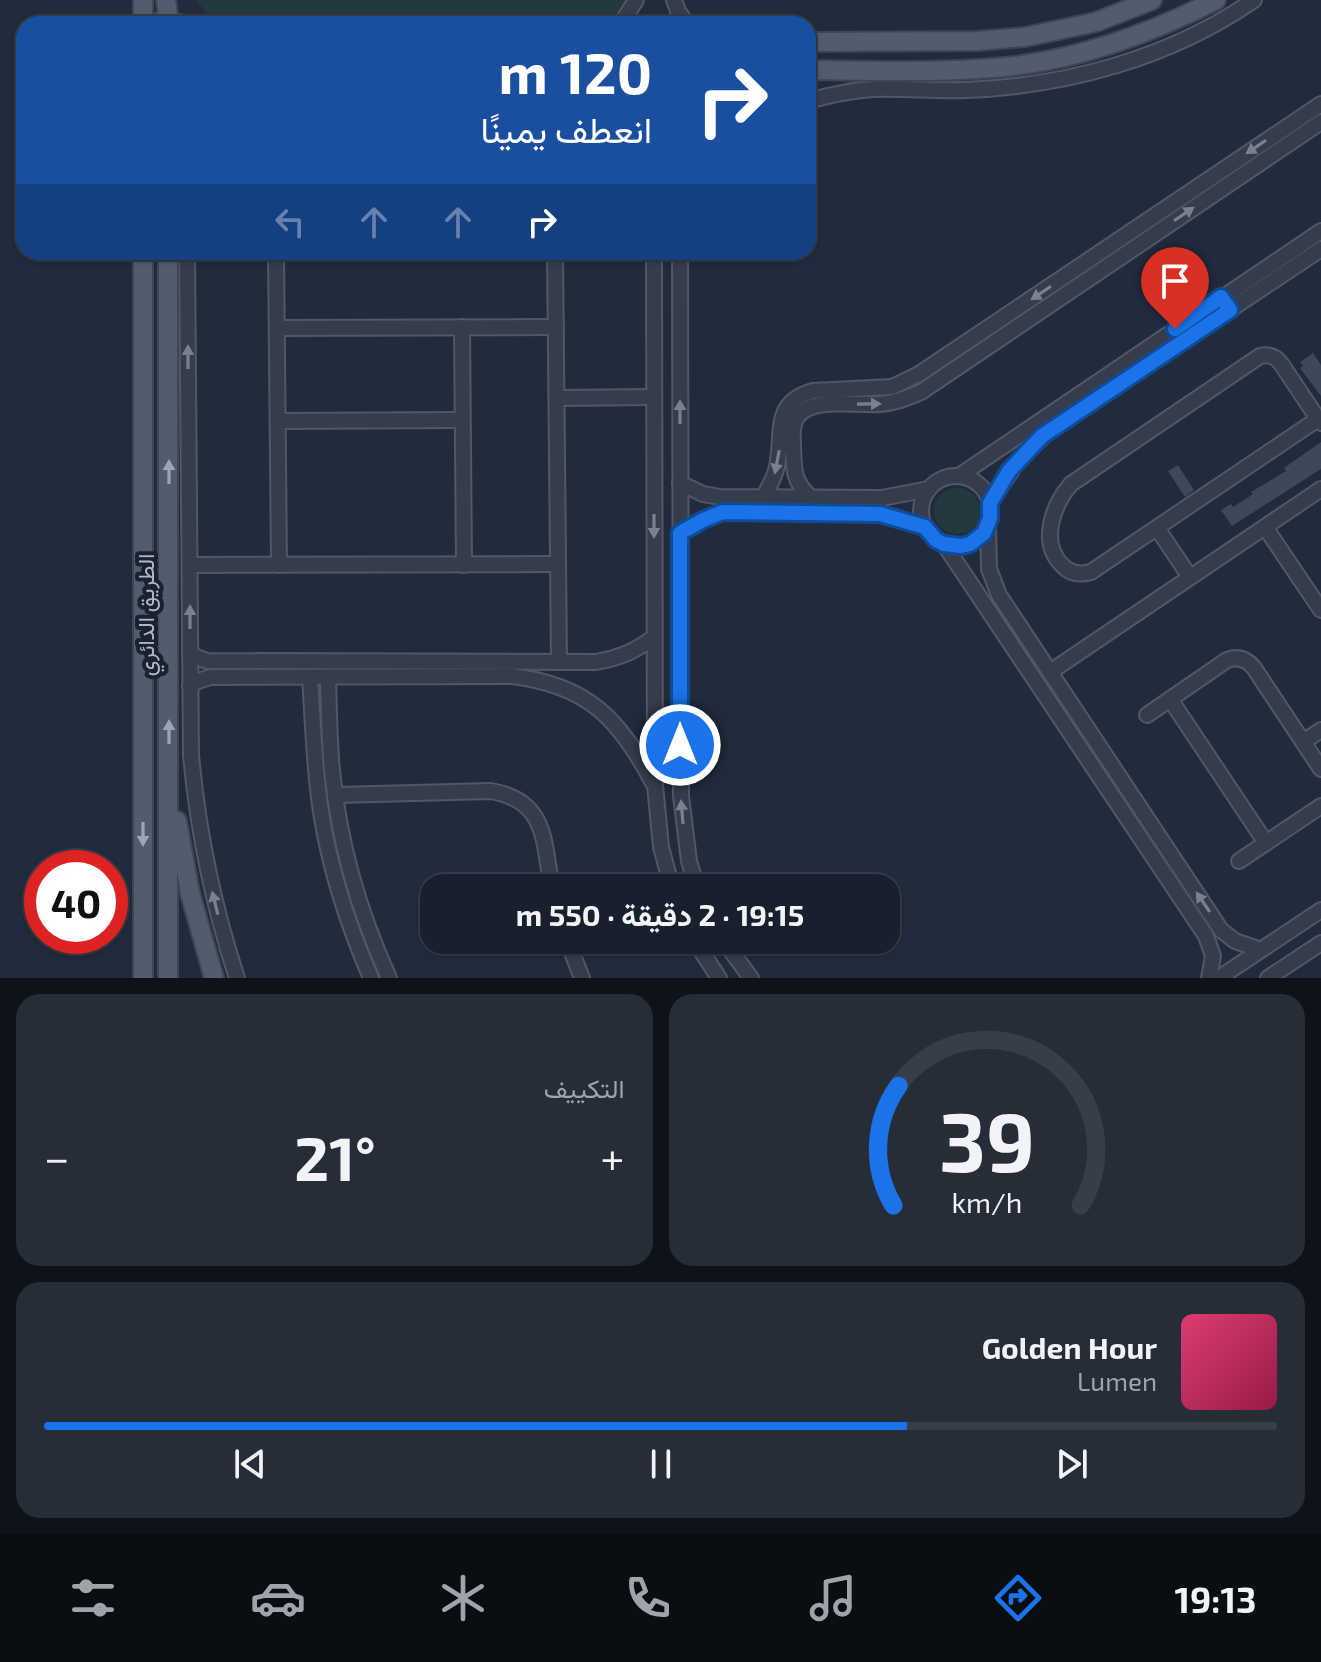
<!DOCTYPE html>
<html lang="ar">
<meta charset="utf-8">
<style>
body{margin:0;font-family:"Exo 2",Vazirmatn,sans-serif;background:#262d39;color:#f1f3f6;direction:rtl;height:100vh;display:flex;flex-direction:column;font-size:30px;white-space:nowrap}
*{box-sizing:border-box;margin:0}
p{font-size:26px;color:#9fa3aa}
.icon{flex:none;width:44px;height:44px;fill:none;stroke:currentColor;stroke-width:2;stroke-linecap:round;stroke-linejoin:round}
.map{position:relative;height:978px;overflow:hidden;direction:ltr}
.drawer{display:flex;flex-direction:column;gap:16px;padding:16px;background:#0e1219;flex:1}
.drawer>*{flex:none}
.guide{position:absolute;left:16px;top:16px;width:800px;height:244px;border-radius:24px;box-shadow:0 2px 6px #0004,0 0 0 2px #373e49;direction:rtl;background:#1a4fa0;color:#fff;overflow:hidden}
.speed{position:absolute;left:24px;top:850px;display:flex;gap:16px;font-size:40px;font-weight:700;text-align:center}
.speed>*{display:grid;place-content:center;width:104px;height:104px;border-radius:50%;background:#19202d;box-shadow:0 2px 6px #0004,0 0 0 2px #373e49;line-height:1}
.speed .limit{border:12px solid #d22;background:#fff;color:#111}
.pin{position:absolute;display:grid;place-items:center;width:68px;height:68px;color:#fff;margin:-82px -34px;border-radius:50% 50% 50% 0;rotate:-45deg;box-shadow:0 0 8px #0007}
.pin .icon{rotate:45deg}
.me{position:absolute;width:88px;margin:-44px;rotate:0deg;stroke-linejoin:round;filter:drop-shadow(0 0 6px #0008)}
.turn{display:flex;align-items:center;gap:28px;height:168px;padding:0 32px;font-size:36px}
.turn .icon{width:104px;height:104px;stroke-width:2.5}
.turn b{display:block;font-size:56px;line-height:68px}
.lanes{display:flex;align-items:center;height:76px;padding:0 32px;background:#0003;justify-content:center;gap:40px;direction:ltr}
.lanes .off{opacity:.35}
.big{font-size:60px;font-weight:700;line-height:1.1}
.drawer .tile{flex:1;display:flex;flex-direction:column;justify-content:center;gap:12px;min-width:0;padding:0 28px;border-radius:24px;background:#262d39}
.drawer .dial{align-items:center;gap:0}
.dial svg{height:208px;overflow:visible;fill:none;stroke:#373e49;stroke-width:7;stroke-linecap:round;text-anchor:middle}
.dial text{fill:#f1f3f6;stroke:none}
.song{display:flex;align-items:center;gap:24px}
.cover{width:96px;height:96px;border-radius:12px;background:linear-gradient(135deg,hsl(340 70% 55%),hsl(340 70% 35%))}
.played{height:8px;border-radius:4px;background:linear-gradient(90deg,#1a73e8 70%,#373e49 70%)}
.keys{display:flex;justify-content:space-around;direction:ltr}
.heat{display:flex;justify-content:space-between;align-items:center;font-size:44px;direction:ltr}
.drawer .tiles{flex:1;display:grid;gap:16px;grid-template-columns:1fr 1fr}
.tile:last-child{grid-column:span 2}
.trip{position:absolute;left:420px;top:874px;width:480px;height:80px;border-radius:24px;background:#19202d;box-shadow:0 2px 6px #0004,0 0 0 2px #373e49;font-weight:700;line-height:80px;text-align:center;direction:rtl}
.menu{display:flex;height:128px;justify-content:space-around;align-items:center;background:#0a0d12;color:#9fa3aa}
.menu .icon{width:56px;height:56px}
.menu .on{color:#1a73e8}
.menu b{font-size:36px;color:#f1f3f6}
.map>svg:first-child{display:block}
.green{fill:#23393d}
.building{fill:#3d495b}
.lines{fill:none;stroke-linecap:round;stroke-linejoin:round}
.minor-casing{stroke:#505867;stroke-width:18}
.major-casing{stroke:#3e4655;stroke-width:22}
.minor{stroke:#353d4c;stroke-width:14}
.major{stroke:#535c6c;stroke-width:18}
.oneway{fill:#798190}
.oneway2{fill:#9da6b6}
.route-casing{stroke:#114b97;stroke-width:20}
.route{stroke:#1a73e8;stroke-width:14}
.labels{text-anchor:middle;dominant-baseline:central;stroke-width:8;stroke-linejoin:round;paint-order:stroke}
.street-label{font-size:22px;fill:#b0b8c8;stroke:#1a2231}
</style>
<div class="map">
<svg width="1321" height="978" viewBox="0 0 1321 978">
<rect width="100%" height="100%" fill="#212b3c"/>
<g class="green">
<path d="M196,0h431l-13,16 -17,8h-371c-14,-4 -22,-13 -30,-24z"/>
<circle cx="957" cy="511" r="23"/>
</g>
<g class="building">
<polygon points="1313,353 1321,365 1321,396 1300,368 1303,366 1300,362"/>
<polygon points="1321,442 1321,469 1232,526 1221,510 1231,504 1233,507 1253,494 1251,492 1286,471 1284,468"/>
<polygon points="1178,465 1194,490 1185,497 1168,471"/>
</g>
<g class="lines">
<g class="minor-casing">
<g id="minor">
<polyline points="674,0 678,11 687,24"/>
<polyline points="621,24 636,0"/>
<path d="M808,101c22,-6 44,-11 66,-12 31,-1 61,2 92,1 101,-4 204,-32 288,-90"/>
<path d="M187,252l4,503c7,77 22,150 46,223"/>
<polyline points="276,252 279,565"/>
<polyline points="555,252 559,662"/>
<polyline points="654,252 655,785 661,847 672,888"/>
<polyline points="680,252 681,796 689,861 697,888"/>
<polyline points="462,327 464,565"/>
<polyline points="277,328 556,327"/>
<polyline points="557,398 654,397"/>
<path d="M1318,419l-227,153c-11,3 -21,2 -29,-7 -23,-23 -9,-60 9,-81l189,-128c9,-2 16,0 22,9l36,54 3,4"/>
<polyline points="278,421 462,420"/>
<polyline points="959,476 1321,231"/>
<circle cx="956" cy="511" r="35"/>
<polyline points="680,483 703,494 720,497 882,498 929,489"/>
<path d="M764,496c5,-9 11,-19 13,-30 7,-33 -6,-63 36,-75l79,-4 27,-13 402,-270"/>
<path d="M810,497c-17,-17 -16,-26 -17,-50 0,-10 -2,-21 4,-30 15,-21 60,-11 83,-13 15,-1 27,-6 41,-12l400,-270"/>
<polyline points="990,503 1018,461 1051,429 1321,249"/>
<polyline points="988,526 989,569 999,595 1221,930 1235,941 1261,950"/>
<polyline points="1265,527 1321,610"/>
<polyline points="1157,528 1190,577"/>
<polyline points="680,533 703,520 723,512 869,512 895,517 925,527"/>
<polyline points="944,544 1206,936 1213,956 1209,978"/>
<polyline points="190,565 558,564"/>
<path d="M190,651l6,6 11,4 389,1c23,-4 40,-11 58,-25"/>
<polyline points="1050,672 1321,489"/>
<path d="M310,677c3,45 4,91 11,135 9,58 27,113 50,166"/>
<path d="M328,678c1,30 1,61 4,92 7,73 27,142 57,208"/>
<path d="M190,686l8,-5 13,-4 301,-1c75,9 107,42 141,107"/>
<polyline points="1170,699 1266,843"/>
<path d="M1147,715l80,-55c11,-4 20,-1 27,8l67,101"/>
<polyline points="1303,742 1321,730"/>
<path d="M336,795l155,-4c57,10 52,51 61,97"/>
<polyline points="1239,861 1321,806"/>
<polyline points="567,940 582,978"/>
<polyline points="694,940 719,978"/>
<polyline points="723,940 751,978"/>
<polyline points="1219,978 1321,910"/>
<polyline points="1268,978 1321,943"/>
</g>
</g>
<g class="major-casing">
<g id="major">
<polyline points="143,0 143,24"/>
<polyline points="166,0 168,15 172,24"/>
<polyline points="153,24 163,21 180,24"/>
<polyline points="808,42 977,41 1025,37 1096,22 1152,0"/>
<path d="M808,70c66,1 132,3 197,-3 72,-7 147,-34 211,-67"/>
<polyline points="143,252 143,978"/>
<polyline points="168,252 168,978"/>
<polyline points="177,821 190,893 214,978"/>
</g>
</g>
<use href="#minor" class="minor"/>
<use href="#major" class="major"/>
</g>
<defs><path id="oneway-solid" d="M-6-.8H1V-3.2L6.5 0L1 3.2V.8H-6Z" transform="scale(2)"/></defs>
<g class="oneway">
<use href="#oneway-solid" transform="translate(1256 147) rotate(146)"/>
<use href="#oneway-solid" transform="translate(1184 214) rotate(-34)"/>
<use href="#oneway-solid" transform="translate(1041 293) rotate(146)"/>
<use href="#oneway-solid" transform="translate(188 357) rotate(-90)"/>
<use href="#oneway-solid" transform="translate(869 404) rotate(-1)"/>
<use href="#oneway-solid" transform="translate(680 412) rotate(-90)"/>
<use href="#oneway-solid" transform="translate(777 462) rotate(101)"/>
<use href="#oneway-solid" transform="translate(654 526) rotate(90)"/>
<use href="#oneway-solid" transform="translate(190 617) rotate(-90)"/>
<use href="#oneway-solid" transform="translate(682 812) rotate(-95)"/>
<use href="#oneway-solid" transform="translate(1203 902) rotate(-124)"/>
<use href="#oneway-solid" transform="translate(215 903) rotate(-104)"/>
</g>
<g class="oneway2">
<use href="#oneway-solid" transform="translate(169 472) rotate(-90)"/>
<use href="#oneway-solid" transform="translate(169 732) rotate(-90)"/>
<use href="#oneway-solid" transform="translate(143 834) rotate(90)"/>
</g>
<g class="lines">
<g class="route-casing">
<polyline id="route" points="680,745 680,533 703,520 723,512 880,514 925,527 936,540 944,544 961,546 970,544 984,533 990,518 990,503 1009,471 1042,436 1230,310 1221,297 1175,329"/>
</g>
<use href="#route" class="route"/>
</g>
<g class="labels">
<g class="street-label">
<text transform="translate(145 615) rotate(-90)">الطريق الدائري</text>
</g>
</g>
</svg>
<div class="speed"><div class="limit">40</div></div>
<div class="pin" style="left:1175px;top:329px;background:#d93025"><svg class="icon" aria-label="arrive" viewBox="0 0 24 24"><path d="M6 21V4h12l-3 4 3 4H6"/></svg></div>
<svg class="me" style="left:680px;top:745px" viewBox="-20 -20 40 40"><circle r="17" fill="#1a73e8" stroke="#fff" stroke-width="3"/><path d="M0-11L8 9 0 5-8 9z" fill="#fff"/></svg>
<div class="trip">19:15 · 2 دقيقة · 550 m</div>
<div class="guide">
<div class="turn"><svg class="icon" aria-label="right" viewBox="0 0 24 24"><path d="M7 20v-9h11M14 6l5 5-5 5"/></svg><div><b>120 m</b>انعطف يمينًا</div></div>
<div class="lanes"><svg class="icon off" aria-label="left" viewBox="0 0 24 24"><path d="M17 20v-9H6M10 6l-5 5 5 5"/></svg><svg class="icon off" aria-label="ahead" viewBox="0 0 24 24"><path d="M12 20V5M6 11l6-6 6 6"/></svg><svg class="icon off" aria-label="ahead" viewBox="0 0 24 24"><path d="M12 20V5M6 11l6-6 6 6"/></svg><svg class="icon" aria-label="right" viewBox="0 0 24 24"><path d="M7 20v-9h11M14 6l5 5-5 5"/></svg></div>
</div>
</div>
<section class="drawer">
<div class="tiles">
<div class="tile dial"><svg viewBox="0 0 100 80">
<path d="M14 69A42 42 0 1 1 86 69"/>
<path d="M14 69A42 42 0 0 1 16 23" stroke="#1a73e8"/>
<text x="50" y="56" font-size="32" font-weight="700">39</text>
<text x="50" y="72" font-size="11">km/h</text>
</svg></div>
<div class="tile"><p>التكييف</p>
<div class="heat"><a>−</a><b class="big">21°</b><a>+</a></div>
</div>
<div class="tile">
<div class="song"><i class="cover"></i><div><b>Golden Hour</b><p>Lumen</p></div></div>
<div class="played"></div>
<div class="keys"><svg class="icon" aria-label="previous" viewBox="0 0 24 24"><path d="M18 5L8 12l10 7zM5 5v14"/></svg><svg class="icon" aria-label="pause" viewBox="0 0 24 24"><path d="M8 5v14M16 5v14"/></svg><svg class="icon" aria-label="next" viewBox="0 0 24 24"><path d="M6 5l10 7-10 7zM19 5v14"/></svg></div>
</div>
</div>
</section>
<nav class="menu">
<b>19:13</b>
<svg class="icon on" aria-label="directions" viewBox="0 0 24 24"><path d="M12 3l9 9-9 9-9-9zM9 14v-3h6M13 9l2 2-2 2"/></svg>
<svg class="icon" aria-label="music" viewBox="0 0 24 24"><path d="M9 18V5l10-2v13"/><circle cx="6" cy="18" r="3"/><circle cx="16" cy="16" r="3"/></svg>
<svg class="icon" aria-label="phone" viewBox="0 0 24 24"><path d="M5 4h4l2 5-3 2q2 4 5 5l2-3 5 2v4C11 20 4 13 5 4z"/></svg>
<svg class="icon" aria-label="climate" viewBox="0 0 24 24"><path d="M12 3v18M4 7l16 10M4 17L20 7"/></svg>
<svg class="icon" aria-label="car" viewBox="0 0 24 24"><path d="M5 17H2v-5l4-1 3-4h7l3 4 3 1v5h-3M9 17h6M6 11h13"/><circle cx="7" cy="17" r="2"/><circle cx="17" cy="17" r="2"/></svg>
<svg class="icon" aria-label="filters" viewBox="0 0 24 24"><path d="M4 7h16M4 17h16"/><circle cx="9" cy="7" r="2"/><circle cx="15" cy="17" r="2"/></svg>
</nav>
